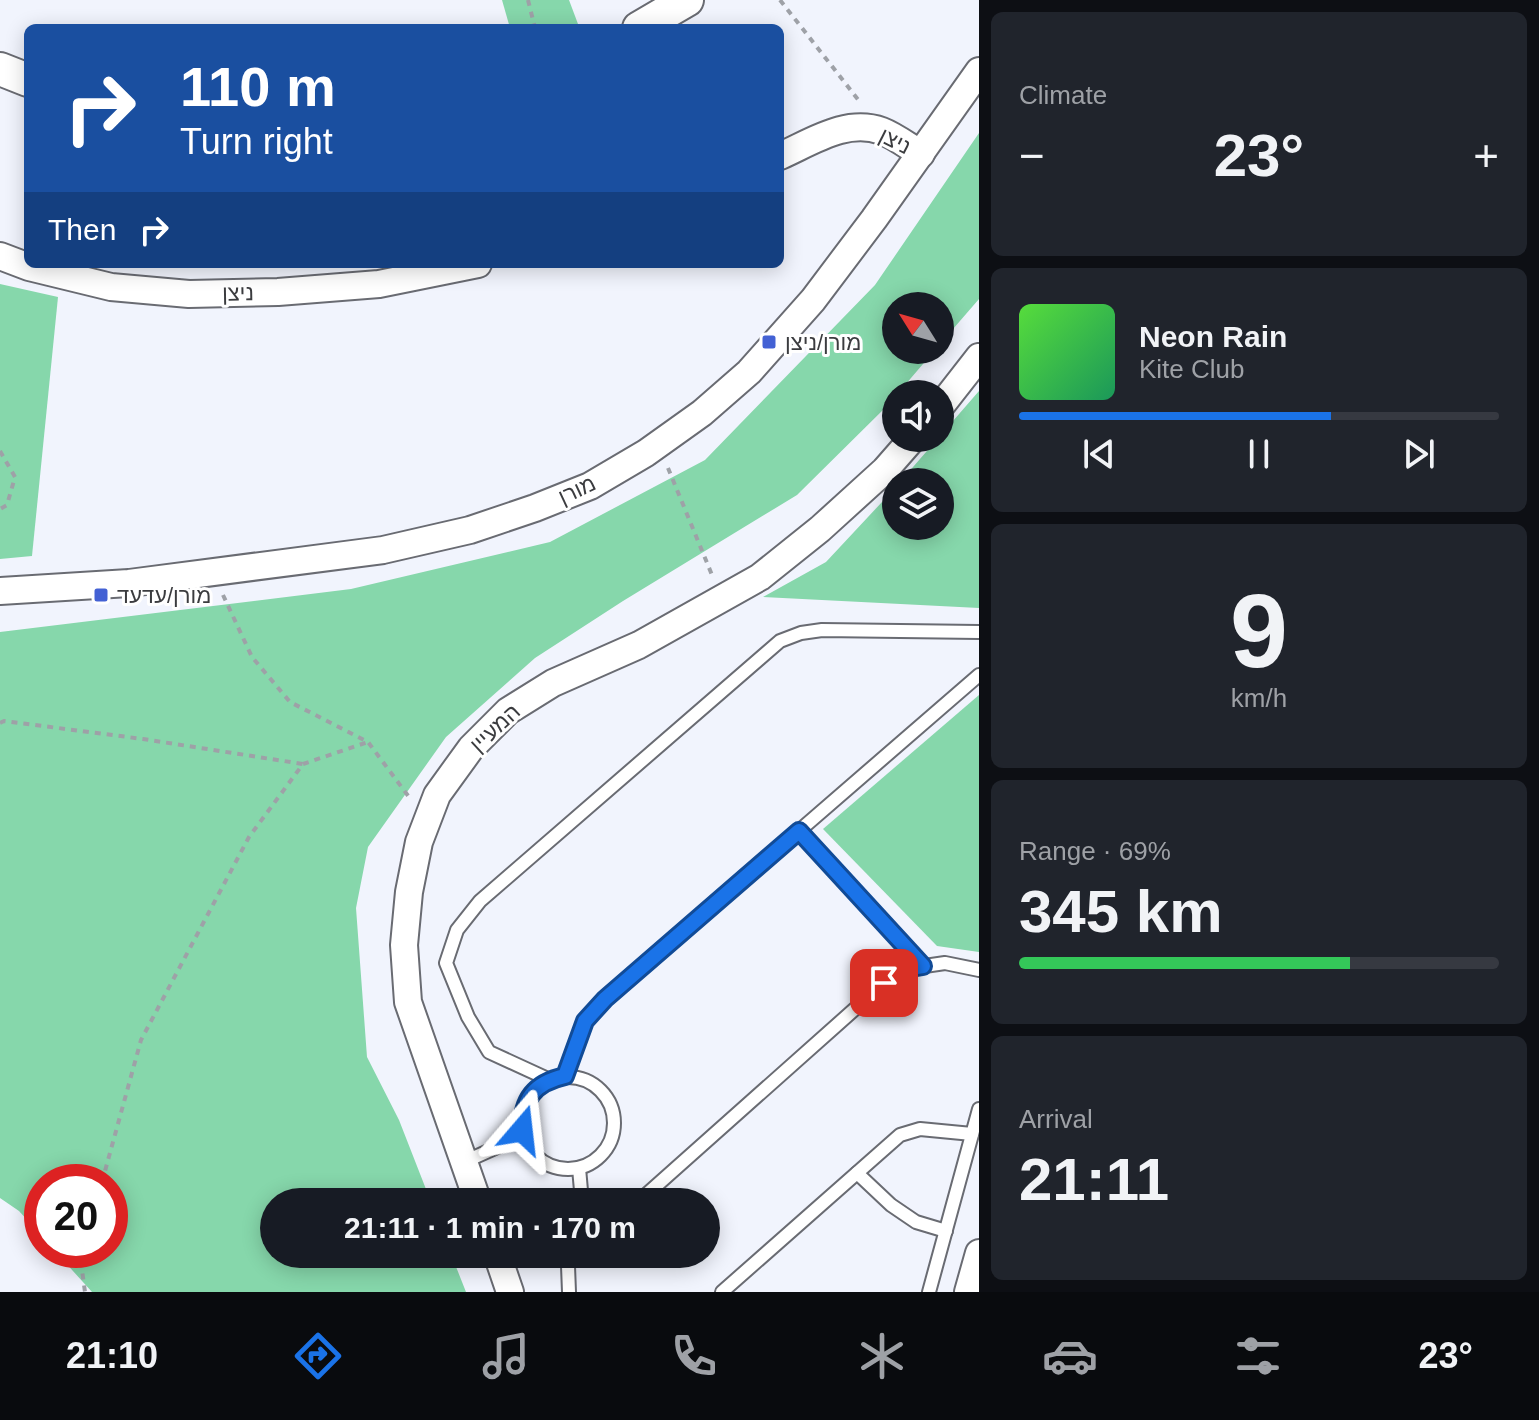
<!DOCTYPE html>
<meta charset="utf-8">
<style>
body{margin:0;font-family:Arial,Heebo,sans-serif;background:#20242c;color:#f1f3f6;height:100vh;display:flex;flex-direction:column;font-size:30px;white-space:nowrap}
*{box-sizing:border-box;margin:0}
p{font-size:26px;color:#9ea1a6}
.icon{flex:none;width:44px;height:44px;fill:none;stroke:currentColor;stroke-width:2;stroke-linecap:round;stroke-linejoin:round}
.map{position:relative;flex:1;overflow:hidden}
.panel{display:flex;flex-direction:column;gap:12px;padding:12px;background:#0d0f14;width:560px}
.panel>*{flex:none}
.top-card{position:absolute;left:24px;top:24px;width:760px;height:244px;border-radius:12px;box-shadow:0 4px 20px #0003;background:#1a4fa0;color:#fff;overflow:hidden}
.needle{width:52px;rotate:307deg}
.controls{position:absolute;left:882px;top:292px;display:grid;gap:16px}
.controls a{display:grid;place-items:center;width:72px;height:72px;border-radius:50%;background:#171b24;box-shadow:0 4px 20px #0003;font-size:40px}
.speed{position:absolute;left:24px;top:1164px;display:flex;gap:16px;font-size:40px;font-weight:700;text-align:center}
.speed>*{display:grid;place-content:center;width:104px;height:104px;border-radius:50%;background:#171b24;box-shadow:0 4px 20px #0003;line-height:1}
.speed .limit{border:12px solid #d22;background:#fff;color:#111}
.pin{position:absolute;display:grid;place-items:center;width:68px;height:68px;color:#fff;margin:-34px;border-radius:16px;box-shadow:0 4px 12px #0006}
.me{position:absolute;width:88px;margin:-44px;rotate:17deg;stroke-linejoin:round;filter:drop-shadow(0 0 6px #0008)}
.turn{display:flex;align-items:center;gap:28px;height:168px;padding:0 24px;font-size:36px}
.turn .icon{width:104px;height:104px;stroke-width:2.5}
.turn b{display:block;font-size:56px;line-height:68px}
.then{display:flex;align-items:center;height:76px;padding:0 24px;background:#0003;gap:16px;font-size:30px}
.big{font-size:60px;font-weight:800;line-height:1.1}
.panel .widget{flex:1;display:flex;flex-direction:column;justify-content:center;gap:12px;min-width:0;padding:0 28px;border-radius:12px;background:#20242c}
.panel .dial{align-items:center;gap:0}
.dial b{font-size:104px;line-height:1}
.song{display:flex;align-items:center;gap:24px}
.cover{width:96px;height:96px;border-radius:12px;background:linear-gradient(135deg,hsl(110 70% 55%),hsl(150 70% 35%))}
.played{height:8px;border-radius:4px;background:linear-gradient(90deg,#1a73e8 65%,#363941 65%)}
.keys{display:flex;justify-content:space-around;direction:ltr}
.heat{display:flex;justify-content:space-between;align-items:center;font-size:44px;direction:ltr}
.charge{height:12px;border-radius:6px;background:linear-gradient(90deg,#34c759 69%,#363941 0)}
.trip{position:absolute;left:260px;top:1188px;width:460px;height:80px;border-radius:40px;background:#171b24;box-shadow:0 4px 20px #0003;font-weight:800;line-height:80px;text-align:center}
.tabs{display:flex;height:128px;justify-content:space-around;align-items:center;background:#090b0e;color:#9ea1a6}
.tabs .icon{width:56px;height:56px}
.tabs .on{color:#1a73e8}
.tabs b{font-size:36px;color:#f1f3f6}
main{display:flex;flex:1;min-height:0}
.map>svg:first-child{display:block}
.green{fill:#86d7ab}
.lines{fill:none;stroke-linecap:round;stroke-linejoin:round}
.service-casing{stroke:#696b72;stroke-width:16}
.minor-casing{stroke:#696b72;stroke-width:30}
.tertiary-casing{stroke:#696b72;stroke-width:36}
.path{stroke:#9ea1a7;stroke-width:4;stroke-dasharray:6 6;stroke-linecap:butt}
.service{stroke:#fff;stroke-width:12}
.minor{stroke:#fff;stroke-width:26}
.tertiary{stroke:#fff;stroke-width:32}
.route-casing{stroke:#114b97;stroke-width:20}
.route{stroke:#1a73e8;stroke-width:14}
.poi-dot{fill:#4361d4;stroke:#fff;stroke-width:3}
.labels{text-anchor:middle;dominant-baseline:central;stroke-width:6;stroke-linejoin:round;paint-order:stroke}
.street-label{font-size:22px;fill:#3b3c3f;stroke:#fff}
.poi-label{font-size:22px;fill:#3b3c3f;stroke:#fff;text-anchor:start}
</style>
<main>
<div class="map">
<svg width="979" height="1292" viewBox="0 0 979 1292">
<rect width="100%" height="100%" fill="#f1f4fd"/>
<g class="green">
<polygon points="502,0 569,0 578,24 567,28 510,28"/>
<polygon points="979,133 979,299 940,344 940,306 896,306 896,350 935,350 887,406 797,495 623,601 535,658 446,737 368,847 356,908 367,1057 399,1120 431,1202 274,1202 274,1254 451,1254 466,1292 92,1292 54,1250 110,1250 110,1182 42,1182 42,1236 19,1211 0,1198 0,632 351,589 550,542 705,460 875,285"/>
<polygon points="0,284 58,297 32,556 0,559"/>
<polygon points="979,391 979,608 763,597 826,562 896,487 896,526 940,526 940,482 900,482"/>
<polygon points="979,695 979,952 937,946 823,829"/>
</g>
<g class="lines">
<g class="service-casing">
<g id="service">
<polyline points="799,831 923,966"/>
<polyline points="565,1076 585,1021 605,999 979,675"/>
<circle cx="568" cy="1123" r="46"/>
<polyline points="550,1080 489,1052 468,1017 446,963 457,930 480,901 780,641 801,633 822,630 979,632"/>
<polyline points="464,1162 524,1135"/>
<polyline points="579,1168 582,1202"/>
<polyline points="857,1173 891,1205 916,1222 946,1231"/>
<polyline points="638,1202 884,983 911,968 945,963 979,970"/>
<polyline points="569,1292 568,1266 571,1254"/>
<polyline points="722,1292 900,1135 920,1129 972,1134"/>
<polyline points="929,1292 979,1109"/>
</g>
</g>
<g class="minor-casing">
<g id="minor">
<path d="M780,156c32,-14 66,-38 102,-25 13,5 26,15 39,23"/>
<polyline points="0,256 29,267 111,287 189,294 278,292 379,284 478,264"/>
<polyline points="940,407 979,357"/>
<polyline points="0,591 129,583 383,550 470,530 535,508 590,486 646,453 702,413 749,372 813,300 874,219 979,71"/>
<polyline points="478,1202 408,1002 404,945 409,892 419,842 437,795 471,748 508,711 553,683 639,645 760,577 820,529 885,470 913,438"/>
<polyline points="497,1254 510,1292"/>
<polyline points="968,1292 979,1253"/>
</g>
</g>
<g class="tertiary-casing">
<g id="tertiary">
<polyline points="639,28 687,0"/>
<polyline points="0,69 28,80"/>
</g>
</g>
<g class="path">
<polyline points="528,0 535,28"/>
<polyline points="780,0 860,102"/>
<polyline points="0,451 15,477 7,505 0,509"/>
<polyline points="668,468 712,575"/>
<polyline points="223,595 252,657 290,702 368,742 409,797"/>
<polyline points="0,723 4,721 143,739 303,764"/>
<polyline points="102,1182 141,1040 249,837 303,764 368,742"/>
<polyline points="84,1250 81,1263 85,1292"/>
</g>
<use href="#service" class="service"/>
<use href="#minor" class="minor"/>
<use href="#tertiary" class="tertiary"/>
</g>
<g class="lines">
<g class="route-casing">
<path id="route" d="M522,1130c0,-31 12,-47 43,-54l20,-55 20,-22 194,-168 124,135 -12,2 -27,15"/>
</g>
<use href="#route" class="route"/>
</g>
<g class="poi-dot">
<rect x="761" y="334" width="16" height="16" rx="4"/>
<rect x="93" y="587" width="16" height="16" rx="4"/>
</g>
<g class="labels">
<g class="street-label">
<text transform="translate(895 141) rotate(27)">ניצן</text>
<text transform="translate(238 293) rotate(-1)">ניצן</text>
<text transform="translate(577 490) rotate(-25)">מורן</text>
<text transform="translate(495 728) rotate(-43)">המעיין</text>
</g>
<g class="poi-label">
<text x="785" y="342">מורן/ניצן</text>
<text x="117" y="595">מורן/עדעד</text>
</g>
</g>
</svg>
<div class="controls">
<a><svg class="needle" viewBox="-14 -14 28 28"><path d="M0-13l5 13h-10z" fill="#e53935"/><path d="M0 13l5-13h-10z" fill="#9ea1a6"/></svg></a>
<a><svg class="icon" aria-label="sound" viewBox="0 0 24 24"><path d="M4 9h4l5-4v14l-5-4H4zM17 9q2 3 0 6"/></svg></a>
<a><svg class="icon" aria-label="layers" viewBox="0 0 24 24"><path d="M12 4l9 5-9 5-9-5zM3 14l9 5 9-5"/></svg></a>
</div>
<div class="speed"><div class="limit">20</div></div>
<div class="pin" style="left:884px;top:983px;background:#d93025"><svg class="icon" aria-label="arrive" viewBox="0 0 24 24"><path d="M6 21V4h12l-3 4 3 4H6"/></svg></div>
<svg class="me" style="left:522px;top:1130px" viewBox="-20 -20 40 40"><path d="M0-17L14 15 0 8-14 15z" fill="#1a73e8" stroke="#fff" stroke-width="4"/></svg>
<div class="trip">21:11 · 1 min · 170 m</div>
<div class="top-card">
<div class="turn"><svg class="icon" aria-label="right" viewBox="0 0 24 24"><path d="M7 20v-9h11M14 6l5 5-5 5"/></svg><div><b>110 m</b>Turn right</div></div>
<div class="then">Then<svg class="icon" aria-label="right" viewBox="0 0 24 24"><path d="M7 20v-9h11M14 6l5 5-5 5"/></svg></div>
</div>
</div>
<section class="panel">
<div class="widget"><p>Climate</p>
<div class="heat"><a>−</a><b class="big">23°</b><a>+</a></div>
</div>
<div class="widget">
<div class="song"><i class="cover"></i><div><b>Neon Rain</b><p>Kite Club</p></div></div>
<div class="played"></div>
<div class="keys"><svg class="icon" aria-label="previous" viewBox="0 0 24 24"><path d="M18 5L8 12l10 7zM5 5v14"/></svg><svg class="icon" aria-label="pause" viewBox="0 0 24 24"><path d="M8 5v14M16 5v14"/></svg><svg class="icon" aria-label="next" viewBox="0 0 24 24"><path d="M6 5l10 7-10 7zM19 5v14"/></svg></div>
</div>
<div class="widget dial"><b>9</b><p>km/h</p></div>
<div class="widget"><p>Range · 69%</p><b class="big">345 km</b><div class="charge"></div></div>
<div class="widget"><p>Arrival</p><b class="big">21:11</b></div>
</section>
</main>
<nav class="tabs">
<b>21:10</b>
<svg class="icon on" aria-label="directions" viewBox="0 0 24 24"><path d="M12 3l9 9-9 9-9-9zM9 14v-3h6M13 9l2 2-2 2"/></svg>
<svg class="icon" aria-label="music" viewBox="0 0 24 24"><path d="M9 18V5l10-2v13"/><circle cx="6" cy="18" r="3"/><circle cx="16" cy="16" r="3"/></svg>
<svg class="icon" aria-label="phone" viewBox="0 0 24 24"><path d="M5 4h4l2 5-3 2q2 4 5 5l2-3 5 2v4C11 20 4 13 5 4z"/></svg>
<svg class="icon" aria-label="climate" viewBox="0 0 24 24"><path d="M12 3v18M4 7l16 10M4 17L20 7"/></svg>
<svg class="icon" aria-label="car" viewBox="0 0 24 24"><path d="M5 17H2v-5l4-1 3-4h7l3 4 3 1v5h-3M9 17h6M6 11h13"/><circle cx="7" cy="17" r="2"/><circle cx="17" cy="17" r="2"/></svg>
<svg class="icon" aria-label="filters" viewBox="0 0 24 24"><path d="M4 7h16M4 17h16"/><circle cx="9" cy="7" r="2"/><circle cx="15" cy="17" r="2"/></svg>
<b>23°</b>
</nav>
